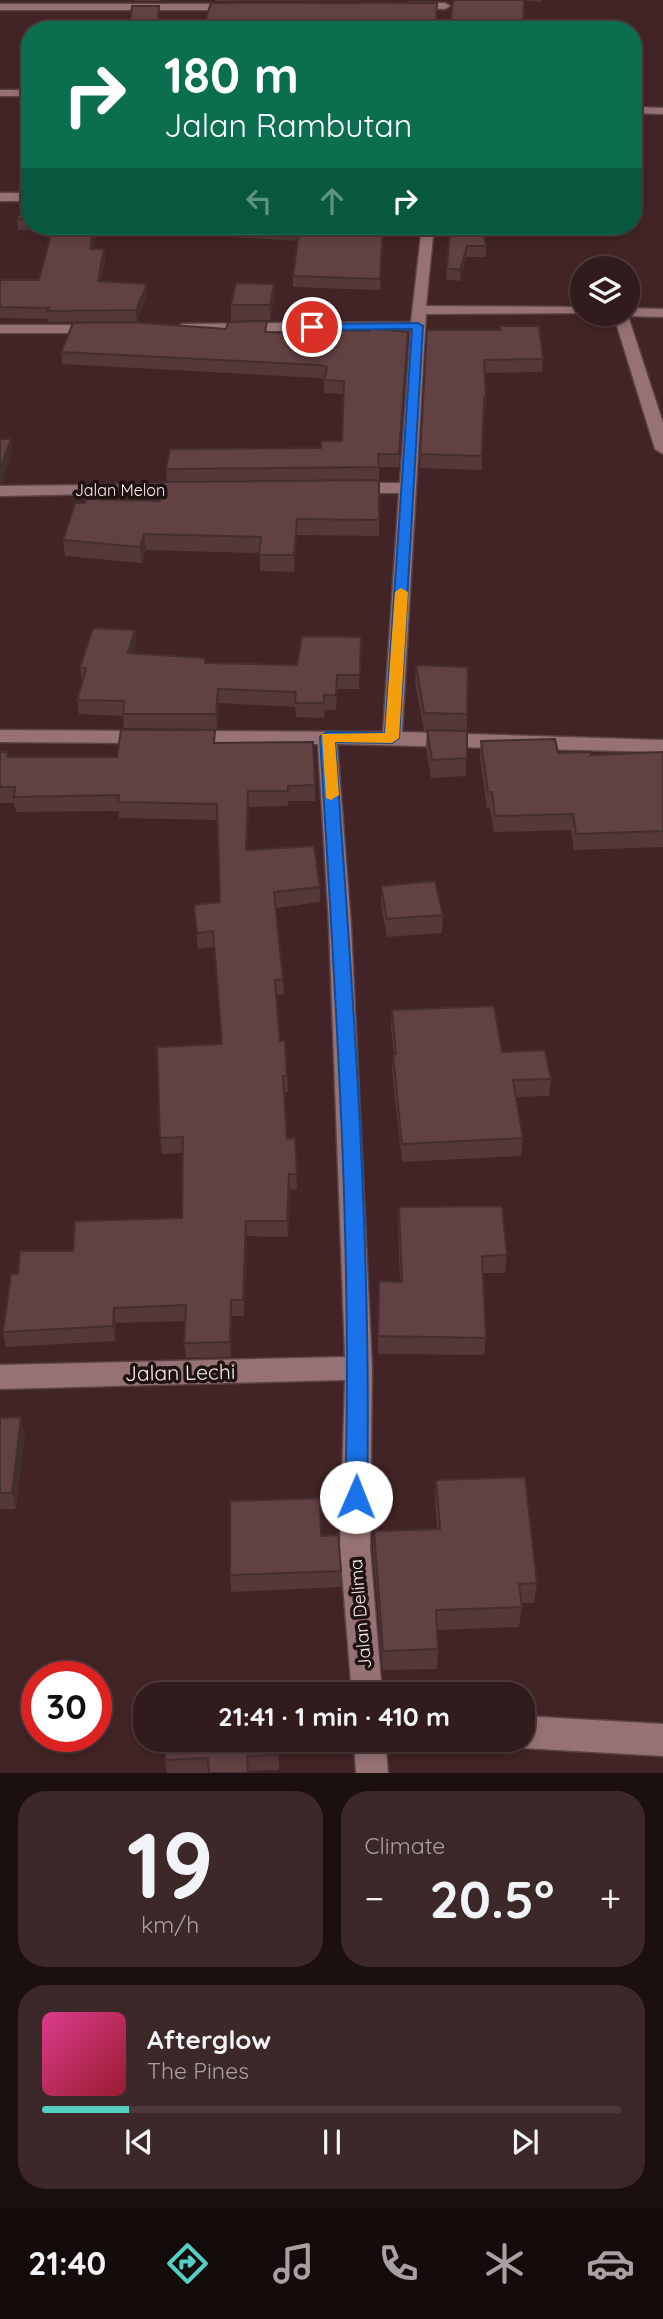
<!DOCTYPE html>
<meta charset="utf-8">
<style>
body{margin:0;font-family:Quicksand,sans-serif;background:#3d2829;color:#f1f3f6;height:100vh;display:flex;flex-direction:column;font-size:26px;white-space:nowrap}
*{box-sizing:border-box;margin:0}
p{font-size:23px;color:#a8a1a3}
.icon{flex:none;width:38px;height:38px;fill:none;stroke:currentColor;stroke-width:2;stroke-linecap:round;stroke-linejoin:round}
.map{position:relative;height:1773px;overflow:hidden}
.panel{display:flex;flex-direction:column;gap:18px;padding:18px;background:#1c0f0f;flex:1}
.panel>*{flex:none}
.hud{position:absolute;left:21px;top:21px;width:621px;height:214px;border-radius:28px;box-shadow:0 4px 10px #0003,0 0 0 2px #4d393b;background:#0b6e4f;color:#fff;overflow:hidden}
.buttons{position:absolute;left:570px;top:256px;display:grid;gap:14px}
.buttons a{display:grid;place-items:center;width:70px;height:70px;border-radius:50%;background:#321b1c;box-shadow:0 4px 10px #0003,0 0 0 2px #4d393b;font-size:35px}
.speed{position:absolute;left:21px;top:1661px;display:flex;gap:14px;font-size:35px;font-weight:700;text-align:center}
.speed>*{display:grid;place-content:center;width:91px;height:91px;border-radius:50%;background:#321b1c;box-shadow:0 4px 10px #0003,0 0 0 2px #4d393b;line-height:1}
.speed .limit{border:10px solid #d22;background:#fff;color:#111}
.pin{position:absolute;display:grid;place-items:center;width:60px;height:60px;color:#fff;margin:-30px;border:4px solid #fff;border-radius:50%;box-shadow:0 2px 7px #0007}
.me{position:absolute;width:77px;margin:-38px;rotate:1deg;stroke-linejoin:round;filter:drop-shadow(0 0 5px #0008)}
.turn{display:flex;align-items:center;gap:24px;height:147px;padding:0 28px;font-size:32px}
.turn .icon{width:91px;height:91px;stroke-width:2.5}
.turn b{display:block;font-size:49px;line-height:60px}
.lanes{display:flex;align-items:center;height:66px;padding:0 28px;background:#0003;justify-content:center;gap:35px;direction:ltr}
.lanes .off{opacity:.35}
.big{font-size:52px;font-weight:700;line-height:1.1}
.panel .widget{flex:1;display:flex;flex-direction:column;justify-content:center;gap:10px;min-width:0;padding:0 24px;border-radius:28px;background:#3d2829}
.panel .dial{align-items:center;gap:0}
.dial b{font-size:91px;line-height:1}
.song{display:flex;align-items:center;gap:21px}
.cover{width:84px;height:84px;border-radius:10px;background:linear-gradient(135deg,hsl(330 70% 55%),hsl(350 70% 35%))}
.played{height:7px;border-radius:4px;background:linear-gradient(90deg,#55cec5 15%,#4d393b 15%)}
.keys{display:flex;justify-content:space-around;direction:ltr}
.heat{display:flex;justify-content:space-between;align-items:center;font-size:38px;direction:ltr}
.panel .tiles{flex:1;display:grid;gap:18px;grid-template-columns:1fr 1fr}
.widget:last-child{grid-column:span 2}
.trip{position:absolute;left:133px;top:1682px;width:402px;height:70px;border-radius:28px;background:#321b1c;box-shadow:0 4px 10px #0003,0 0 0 2px #4d393b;font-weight:700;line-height:70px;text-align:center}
.tab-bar{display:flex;height:112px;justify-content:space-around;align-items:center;background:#140b0b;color:#a8a1a3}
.tab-bar .icon{width:49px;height:49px}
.tab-bar .active{color:#55cec5}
.tab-bar b{font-size:32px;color:#f1f3f6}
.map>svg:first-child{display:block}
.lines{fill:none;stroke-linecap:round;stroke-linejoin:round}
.street-casing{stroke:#5b4245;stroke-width:3}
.street{fill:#967274;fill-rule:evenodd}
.wall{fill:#54383a}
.shaded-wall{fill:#452e2f}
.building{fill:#624143;stroke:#452e2f;stroke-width:2}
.route{fill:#1a73e8;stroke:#114b97;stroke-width:2}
.slow{fill:#f59e0b}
.labels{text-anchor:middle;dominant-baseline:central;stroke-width:7;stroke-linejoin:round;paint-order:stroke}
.far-street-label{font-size:16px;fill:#feedee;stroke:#1f1212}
.street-label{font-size:18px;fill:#feedee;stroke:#1f1212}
.near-street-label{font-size:21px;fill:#feedee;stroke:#1f1212}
</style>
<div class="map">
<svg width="663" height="1773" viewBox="0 0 663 1773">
<rect width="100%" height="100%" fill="#422426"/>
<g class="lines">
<g class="street-casing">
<g id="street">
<polygon points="409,3 445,3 450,6 445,9 405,8 404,6"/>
<polygon points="0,4 236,4 241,7 236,10 0,10"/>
<rect x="0" y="90" width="30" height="6"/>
<polygon points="634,107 663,108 663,114 634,113"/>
<rect x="0" y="193" width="30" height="8"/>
<polygon points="422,226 434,226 426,306 583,307 583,313 588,313 426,314 402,732 663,740 663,752 337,744 351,925 372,1368 370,1548 382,1694 352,1694 340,1548 345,1380 0,1389 0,1365 345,1357 329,925 318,744 186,743 176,737 186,731 383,732 399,493 350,493 342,488 350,483 400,483 411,330 182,332 175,328 182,324 411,322"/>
<polygon points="628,308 663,309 663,317 628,316 663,423 663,454 655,449 613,313 628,313"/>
<polygon points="0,325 97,325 104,329 97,333 0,333"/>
<polygon points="189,484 195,486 195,492 0,496 0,486"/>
<polygon points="0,730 147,731 157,737 147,743 0,742"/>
<polygon points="523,1716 663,1724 663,1756 523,1748 510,1740 523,1740"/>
<polygon points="354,1740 385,1740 388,1773 356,1773"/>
</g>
</g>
<use href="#street" class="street"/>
</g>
<g class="wall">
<polygon points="134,0 161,0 161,1 135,1"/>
<polygon points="215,0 442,0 215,1"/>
<polygon points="453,0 542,0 542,2 524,0 523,30 203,30 203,28 437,22 451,21"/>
<polygon points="159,6 158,30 130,30 130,24"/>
<polygon points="30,193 30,226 98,226 93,249 104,249 105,260 101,281 147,284 147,294 137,321 49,322 48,319 0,318 0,280 39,280 52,229 18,230 17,219"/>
<polygon points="176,226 384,226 380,290 293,287 293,276 298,241 231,237 230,230 176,229"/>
<polygon points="450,226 486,246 486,257 466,257 460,281 446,279"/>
<polygon points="274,284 274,299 270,320 231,321 231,305"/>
<polygon points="500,326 543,359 542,372 485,373 486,397 485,410 483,410 482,470 420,468 427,330 500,330"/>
<polygon points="268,332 335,335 408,332 399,467 379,467 379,536 297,535 294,572 260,571 260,553 146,550 142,563 65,556 63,540 85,503 160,501 167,482 166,469 321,448 342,441 344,394 324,393 324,379 319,378 62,364 61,352"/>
<polygon points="135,630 136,644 133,653 206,663 297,665 361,637 359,689 337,689 336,710 325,710 324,718 296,717 295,707 219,703 217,729 124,728 123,716 79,714 77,700 82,683 80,668"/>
<polygon points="416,665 467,714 466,776 431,778 426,748 427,731 424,731 415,683"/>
<polygon points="215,730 215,743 315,785 315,801 288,801 288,806 249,807 247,850 320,887 320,902 275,908 283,979 284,994 276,995 280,1041 285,1041 288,1092 284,1092 287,1139 295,1138 297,1189 290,1190 288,1237 247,1236 244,1316 232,1316 231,1357 186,1358 184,1343 185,1321 116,1323 115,1341 6,1347 3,1332 18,1274 73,1251 182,1218 183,1153 162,1154 160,1138 222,1044 214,947 198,949 194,905 220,902 217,820 119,818 119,811 16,812 14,803 0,803 0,752 8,752 9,757 117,757"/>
<polygon points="481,741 558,753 591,755 663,752 663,847 574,850 571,830 494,832 490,808 487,809 480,757"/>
<polygon points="381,886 443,915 442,933 387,937 381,904"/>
<polygon points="392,1010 502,1052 551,1079 549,1096 516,1097 523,1138 521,1156 402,1162 392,1072 393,1054 394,1054 391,1028"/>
<polygon points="399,1207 507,1255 505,1273 483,1273 486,1338 484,1355 378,1354 379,1281 400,1282 398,1225"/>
<polygon points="0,1418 25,1434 16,1509 0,1509"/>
<polygon points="436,1480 537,1583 534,1603 521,1603 522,1607 519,1627 437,1630 438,1649 437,1669 383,1670 373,1551 374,1531 437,1529 435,1500"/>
<polygon points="321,1536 341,1571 341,1587 231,1592 230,1575"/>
<polygon points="278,1740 279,1770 248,1771 248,1773 167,1773 165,1760"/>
</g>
<g class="shaded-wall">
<polygon points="95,226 98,226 91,260 90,249"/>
<polygon points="467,246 466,257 460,281 460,270"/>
<polygon points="104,249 105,260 99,292 98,281"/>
<polygon points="147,284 147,294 137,321 136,310"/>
<polygon points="274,284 274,299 270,320 270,305"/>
<polygon points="11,439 12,453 2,483 0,484 0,469"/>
<polygon points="297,519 297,535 294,572 294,555"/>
<polygon points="144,534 146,550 142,563 140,547"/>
<polygon points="135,630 136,644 129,667 128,653"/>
<polygon points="218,689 219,703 217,729 216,714"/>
<polygon points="248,791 249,807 247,865 246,850"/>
<polygon points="289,1174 290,1190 288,1237 287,1221"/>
<polygon points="246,1221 247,1236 244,1316 243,1300"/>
<polygon points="231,1300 232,1316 231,1357 230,1342"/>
<polygon points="114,1308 116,1323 115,1341 113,1326"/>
<polygon points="21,1417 25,1434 16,1509 12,1493"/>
</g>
<g class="building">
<polygon points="453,0 524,0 523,30 215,30 215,28 203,28 211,3 437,3 436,23 451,21"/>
<polygon points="132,6 159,6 158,24 130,24"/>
<polygon points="30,193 30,219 17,219"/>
<polygon points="53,226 95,226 90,249 104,249 98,281 147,284 136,310 47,311 49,308 0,307 0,280 39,280"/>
<polygon points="230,226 383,226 380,279 293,276 299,231"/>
<polygon points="450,226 483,226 486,246 467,246 460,270 447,268"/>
<polygon points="236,283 274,284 270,305 231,305"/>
<polygon points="267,321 265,332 335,335 335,330 369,331 369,328 408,332 399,454 378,454 379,467 166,469 170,449 321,448 322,441 342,441 344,381 324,380 327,367 319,365 61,352 73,323 130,322 226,329 228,322"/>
<polygon points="500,326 539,326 543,359 484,360 486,397 484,397 482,456 420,454 427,330 500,330"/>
<polygon points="0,439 11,439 0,469"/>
<polygon points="379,480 379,520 297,519 294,555 259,555 261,537 144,534 140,547 63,540 75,503 85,503 86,499 160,501 163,482"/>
<polygon points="93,628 135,630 128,653 205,658 205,663 297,665 302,636 361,637 360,675 337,675 336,695 324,695 324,703 295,703 296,692 218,689 216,714 123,714 124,701 77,700 86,668 80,668"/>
<polygon points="416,665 468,667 467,714 424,713"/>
<polygon points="121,730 215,730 214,743 313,742 315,785 288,786 288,791 248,791 246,850 314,846 320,887 274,892 283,979 275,980 280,1041 285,1041 287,1076 283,1076 287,1139 295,1138 297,1174 289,1174 287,1221 246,1221 243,1300 231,1300 230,1342 184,1343 186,1305 114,1308 113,1326 3,1332 11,1274 18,1274 20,1251 73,1251 75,1221 182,1218 183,1137 160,1138 157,1047 222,1044 213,931 197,933 194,905 220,902 217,804 118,802 119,795 14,797 15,787 0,787 0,752 8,752 7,757 117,757"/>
<polygon points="427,730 467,731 467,758 432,760"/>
<polygon points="555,739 558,753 591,752 591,755 663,752 663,831 576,834 573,814 495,816 492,792 488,792 481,741"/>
<polygon points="435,881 443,915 387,919 381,886"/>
<polygon points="494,1006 502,1052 545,1050 551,1079 513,1080 523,1138 402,1144 393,1054 396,1054 392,1010"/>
<polygon points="502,1206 507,1255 482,1256 486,1338 378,1336 379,1281 402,1282 399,1207"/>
<polygon points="21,1417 12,1493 0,1493 0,1418"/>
<polygon points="525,1477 537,1583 519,1584 522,1607 436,1610 438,1649 383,1651 374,1531 440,1529 436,1480"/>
<polygon points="320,1498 321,1536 338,1535 341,1571 230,1575 230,1501"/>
<polygon points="276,1685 276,1694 167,1694 167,1690"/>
<polygon points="166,1740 278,1740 278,1755 247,1756 248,1773 209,1773 208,1758 165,1760"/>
</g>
<path class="route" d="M418,323l5,3 -24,412 -7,5 -57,-1c18,251 37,503 32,755l-3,7 -8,3 -7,-3 -4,-7c8,-253 -10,-508 -25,-760l7,-5 58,1 27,-404 -100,1 -5,-3 5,-3z"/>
<polygon class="slow" points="401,588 408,592 399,738 392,743 335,742 339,795 331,800 326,798 322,734 385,733 395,592"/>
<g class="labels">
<g class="far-street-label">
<text x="120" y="490">Jalan Melon</text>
</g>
<g class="street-label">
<text transform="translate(360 1614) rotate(-95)">Jalan Delima</text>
</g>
<g class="near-street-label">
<text transform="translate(180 1372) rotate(-1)">Jalan Lechi</text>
</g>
</g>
</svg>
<div class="buttons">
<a><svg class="icon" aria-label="layers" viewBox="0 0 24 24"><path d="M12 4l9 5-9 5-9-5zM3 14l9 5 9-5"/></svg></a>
</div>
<div class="speed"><div class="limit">30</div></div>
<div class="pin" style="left:312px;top:327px;background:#d93025"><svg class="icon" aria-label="arrive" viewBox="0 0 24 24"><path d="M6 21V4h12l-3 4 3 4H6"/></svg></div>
<svg class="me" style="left:356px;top:1497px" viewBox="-20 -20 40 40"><circle r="19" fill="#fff"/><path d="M0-13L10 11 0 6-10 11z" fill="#1a73e8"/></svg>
<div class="trip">21:41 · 1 min · 410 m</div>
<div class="hud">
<div class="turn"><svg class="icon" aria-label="right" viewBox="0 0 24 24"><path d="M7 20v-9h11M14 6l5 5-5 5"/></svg><div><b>180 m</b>Jalan Rambutan</div></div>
<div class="lanes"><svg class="icon off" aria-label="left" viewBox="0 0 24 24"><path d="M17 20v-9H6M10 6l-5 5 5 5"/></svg><svg class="icon off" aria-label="ahead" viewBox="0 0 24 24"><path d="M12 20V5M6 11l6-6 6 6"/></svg><svg class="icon" aria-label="right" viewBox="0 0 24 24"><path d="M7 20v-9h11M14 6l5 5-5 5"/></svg></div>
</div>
</div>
<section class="panel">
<div class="tiles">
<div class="widget dial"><b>19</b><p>km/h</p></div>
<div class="widget"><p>Climate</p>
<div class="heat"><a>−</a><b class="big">20.5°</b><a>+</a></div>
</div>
<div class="widget">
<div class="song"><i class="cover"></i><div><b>Afterglow</b><p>The Pines</p></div></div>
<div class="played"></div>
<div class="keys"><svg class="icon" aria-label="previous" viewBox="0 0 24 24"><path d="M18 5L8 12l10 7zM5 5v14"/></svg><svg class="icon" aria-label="pause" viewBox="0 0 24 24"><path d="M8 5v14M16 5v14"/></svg><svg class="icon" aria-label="next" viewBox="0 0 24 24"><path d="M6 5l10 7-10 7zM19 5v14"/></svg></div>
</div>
</div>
</section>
<nav class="tab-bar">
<b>21:40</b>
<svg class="icon active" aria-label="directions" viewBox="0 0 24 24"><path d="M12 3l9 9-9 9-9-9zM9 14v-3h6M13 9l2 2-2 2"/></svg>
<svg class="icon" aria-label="music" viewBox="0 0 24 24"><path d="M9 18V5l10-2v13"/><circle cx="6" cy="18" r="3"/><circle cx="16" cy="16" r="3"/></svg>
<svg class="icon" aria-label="phone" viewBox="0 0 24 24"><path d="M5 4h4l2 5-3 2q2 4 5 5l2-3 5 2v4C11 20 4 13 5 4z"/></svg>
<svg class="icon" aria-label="climate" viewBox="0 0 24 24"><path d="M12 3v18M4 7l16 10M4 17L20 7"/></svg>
<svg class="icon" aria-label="car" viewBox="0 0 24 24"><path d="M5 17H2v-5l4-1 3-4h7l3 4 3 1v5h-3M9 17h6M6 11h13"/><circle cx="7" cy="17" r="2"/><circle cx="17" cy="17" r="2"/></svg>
</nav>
